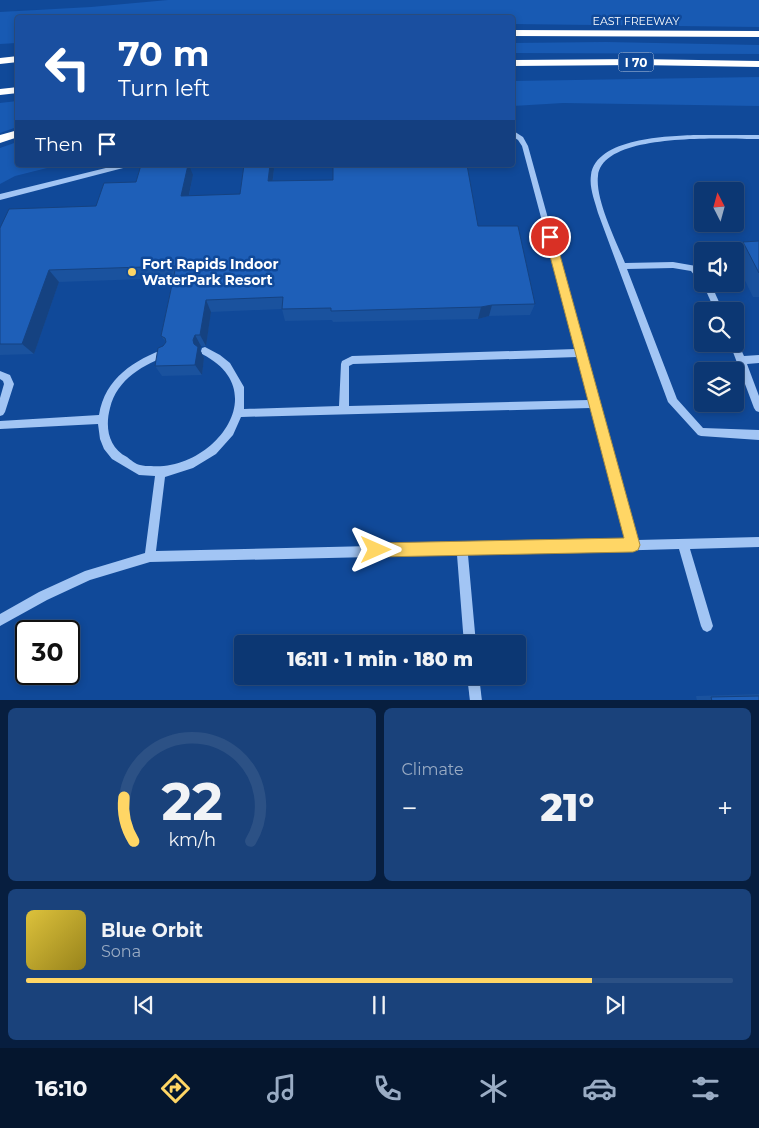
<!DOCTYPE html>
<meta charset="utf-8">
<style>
body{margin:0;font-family:Montserrat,sans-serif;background:#1a427b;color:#f1f3f6;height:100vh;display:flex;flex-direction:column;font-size:19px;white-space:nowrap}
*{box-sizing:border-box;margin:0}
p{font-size:16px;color:#9aacc4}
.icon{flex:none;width:28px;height:28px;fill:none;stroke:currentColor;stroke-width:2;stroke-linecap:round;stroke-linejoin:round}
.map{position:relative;height:700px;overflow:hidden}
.sheet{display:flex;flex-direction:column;gap:8px;padding:8px;background:#071e3f;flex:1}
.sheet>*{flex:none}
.guide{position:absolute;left:15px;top:15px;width:500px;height:152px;border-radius:5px;box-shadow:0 2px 8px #0003,0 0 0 1px #2c5185;background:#1a4fa0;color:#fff;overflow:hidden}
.needle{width:32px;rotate:354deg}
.buttons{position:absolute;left:694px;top:182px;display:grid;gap:10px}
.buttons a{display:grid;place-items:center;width:50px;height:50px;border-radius:5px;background:#0c3773;box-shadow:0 2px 8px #0003,0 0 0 1px #2c5185;font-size:25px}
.speed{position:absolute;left:15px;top:620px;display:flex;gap:10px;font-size:25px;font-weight:700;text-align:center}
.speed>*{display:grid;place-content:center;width:65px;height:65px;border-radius:50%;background:#0c3773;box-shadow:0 2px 8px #0003,0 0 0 1px #2c5185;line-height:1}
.speed .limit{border:2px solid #111;border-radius:8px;background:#fff;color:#111}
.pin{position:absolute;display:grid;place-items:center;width:42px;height:42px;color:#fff;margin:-21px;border:2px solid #fff;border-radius:50%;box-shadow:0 1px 5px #0007}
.me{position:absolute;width:55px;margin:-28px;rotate:90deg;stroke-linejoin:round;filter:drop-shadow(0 0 4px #0008)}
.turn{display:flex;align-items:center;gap:18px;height:105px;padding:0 20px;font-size:22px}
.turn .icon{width:65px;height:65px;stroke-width:2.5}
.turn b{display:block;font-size:35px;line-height:42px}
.then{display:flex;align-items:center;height:48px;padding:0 20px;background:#0003;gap:10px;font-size:19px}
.big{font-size:38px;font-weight:800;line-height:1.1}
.sheet .tile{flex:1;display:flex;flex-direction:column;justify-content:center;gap:8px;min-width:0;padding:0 18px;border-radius:8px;background:#1a427b}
.sheet .dial{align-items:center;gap:0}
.dial svg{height:130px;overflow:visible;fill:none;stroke:#2c5185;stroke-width:7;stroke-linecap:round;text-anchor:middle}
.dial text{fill:#f1f3f6;stroke:none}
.song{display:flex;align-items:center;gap:15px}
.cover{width:60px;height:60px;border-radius:8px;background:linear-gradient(135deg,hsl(50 70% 55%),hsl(50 70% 35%))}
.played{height:5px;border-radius:2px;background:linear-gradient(90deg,#ffd665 80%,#2c5185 80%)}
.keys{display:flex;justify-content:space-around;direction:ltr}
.heat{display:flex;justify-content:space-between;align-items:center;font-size:28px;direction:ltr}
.sheet .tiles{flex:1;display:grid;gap:8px;grid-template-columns:1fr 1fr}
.tile:last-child{grid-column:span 2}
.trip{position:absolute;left:234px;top:635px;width:292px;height:50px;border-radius:5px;background:#0c3773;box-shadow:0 2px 8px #0003,0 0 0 1px #2c5185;font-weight:800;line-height:50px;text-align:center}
.dock{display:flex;height:80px;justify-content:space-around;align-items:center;background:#05162e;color:#9aacc4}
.dock .icon{width:35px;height:35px}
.dock .current{color:#ffd665}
.dock b{font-size:22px;color:#f1f3f6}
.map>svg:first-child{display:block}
.green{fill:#185ab3}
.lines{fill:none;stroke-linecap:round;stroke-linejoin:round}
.minor{fill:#a2c5f4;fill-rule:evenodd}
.highway{fill:#fff;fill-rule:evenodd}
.wall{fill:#1a529e}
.shaded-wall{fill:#154281}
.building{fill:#1e5fb8;stroke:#154281}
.route{fill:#ffd665;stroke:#a68b42}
.poi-dot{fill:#ffd665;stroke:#104999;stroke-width:2}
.labels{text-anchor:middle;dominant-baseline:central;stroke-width:5;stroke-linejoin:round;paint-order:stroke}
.far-street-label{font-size:11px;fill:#fff;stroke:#104999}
.shield{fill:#104999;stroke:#b7c8e0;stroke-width:1}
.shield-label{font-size:12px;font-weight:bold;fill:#fff}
.poi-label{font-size:14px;font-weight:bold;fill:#fff;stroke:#104999;text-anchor:start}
</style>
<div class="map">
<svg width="759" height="701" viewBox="0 0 759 701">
<rect width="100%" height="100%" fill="#104999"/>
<g class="green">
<polygon points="168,0 759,0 759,27 513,24 512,18 18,18 17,43 0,44 0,12 91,7"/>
<polygon points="606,42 759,45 759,54 513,53 513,43"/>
<polygon points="759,77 759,106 563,103 513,106 513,81"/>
<polygon points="17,101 17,127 0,133 0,103"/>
<polygon points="17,142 18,165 59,165 15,176 0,184 0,148"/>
</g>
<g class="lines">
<g class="minor">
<path d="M512,130l11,7 5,9 109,394 122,-3v10l-69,2 23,77 -2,4 -4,2 -4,-2 -2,-4 -22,-77 -211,6 8,89h-12l-7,-89 -307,7 -60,18 -43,20 -47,26v-12l39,-22 46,-21 60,-18 10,-77 -16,-1 -27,-16 -8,-10 -4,-10 -2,-15 -98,5v-8l99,-6c6,-37 35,-55 68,-67l3,1 1,3 -1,3c-26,9 -53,24 -60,53 -5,19 -2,39 17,49 4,3 8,7 13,8 3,1 8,1 11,1 62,5 124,-75 51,-112l-1,-3 1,-3 3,-1 15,8 10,8 14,24v22l95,-3 2,-42 1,-3 10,-5 224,-7 -54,-203 -4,-6 -6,-4zM578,357l11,43 -240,6v-40l4,-2zM591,408l35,132 -470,11 9,-74 28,-9 23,-14 17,-19 8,-18z"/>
<path d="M696,135h63v4c-32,0 -157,-8 -161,37 -3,23 18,65 27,87l48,-1 23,4 6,8v8l-3,-1 -8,-10 -18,-3 -46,1 50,130 26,29 56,2v10l-58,-4 -3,-1 -30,-33 -70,-189c-3,-12 -9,-25 -7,-38 5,-37 77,-39 105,-40z"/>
<polygon points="118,165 130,165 127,167 0,200 0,194"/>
<polygon points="703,284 711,284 723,311 715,311"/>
<polygon points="735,341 737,341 744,356 759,355 759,363 747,364 759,396 759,412 756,411 754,408 730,344 735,344"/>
<polygon points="0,371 10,375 14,384 5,412 3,415 0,416 0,398 4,384 3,381 0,379"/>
<polygon points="467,676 479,676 482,701 470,701"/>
</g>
<g class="highway">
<polygon points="512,30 759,31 759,37 512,36"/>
<polygon points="18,56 18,62 0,64 0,58"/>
<polygon points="638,59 759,61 759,67 638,65 512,66 512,60"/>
<polygon points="18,87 18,93 0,95 0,89"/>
<polygon points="18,130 18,137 0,143 0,135"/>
</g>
</g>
<g class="wall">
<polygon points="244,165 273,165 274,169 273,181 478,226 535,304 530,315 489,316 478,319 333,322 332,320 285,321 282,309 211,312 206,346 201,346 200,350 204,358 202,375 162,376 155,366 166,342 161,336 173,278 59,282 34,354 0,355 0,228 96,206 136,182 193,175 189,196 240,194"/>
<polygon points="759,241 759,297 753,297 735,260 735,251 743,242"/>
<polygon points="759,694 759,701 697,701 696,696"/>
</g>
<g class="shaded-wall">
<polygon points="188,165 189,165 193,175 186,209 181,196"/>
<polygon points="270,165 273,165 274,169 271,194 268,181"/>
<polygon points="49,270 59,282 34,354 22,344"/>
<polygon points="206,300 211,312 206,346 200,335"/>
<polygon points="492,305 489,316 478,319 481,307"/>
<polygon points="195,335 201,346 200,350 204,358 202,375 195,365 193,340"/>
</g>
<g class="building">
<polygon points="141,165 188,165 181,196 240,194 244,165 270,165 268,181 333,180 333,166 367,165 467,165 478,226 518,226 535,304 492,305 481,307 331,311 331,308 282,309 283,297 206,300 200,335 195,335 193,340 194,344 198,347 195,365 155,366 158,348 163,346 166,342 165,338 161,336 176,266 49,270 22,344 0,344 0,228 9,209 96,206 104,183 136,182"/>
<polygon points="759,241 759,273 743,242"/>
<polygon points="759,696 759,701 712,701 711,697"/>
</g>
<polygon class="route" points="550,233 555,237 640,545 638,550 633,552 376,557 372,555 370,550 372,545 376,543 624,538 545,237"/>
<circle class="poi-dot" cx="132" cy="272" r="5"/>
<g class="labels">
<g class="far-street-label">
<text x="636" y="21">EAST FREEWAY</text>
</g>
<rect class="shield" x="618.5" y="52.5" width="35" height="19" rx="4"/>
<g class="shield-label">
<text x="636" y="62">I 70</text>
</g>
<g class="poi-label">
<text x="142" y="264">Fort Rapids Indoor<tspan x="142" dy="16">WaterPark Resort</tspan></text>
</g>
</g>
</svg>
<div class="buttons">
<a><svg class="needle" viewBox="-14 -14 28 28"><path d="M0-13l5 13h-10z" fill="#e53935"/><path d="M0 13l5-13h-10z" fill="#9aacc4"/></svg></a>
<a><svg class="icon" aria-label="sound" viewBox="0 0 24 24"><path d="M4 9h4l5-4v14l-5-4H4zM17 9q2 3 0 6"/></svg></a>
<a><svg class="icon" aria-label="search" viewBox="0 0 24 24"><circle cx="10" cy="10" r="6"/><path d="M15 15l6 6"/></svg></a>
<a><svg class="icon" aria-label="layers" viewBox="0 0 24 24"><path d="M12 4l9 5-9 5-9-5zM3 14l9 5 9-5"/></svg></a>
</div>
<div class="speed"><div class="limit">30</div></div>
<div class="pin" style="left:550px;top:237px;background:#d93025"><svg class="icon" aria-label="arrive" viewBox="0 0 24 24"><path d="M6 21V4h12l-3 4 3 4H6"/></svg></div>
<svg class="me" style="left:376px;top:550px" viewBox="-20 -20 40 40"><path d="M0-17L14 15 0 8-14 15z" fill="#ffd665" stroke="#fff" stroke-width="4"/></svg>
<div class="trip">16:11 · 1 min · 180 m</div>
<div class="guide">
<div class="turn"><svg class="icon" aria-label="left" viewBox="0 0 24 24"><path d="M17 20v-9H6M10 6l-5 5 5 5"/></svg><div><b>70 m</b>Turn left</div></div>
<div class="then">Then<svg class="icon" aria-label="arrive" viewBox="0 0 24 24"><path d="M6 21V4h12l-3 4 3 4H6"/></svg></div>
</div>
</div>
<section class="sheet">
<div class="tiles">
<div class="tile dial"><svg viewBox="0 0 100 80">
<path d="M14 69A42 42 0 1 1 86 69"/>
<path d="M14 69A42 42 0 0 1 8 42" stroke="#ffd665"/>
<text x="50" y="56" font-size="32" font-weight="700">22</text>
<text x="50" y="72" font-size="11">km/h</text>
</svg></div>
<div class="tile"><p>Climate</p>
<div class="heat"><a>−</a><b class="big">21°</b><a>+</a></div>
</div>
<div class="tile">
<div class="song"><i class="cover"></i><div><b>Blue Orbit</b><p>Sona</p></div></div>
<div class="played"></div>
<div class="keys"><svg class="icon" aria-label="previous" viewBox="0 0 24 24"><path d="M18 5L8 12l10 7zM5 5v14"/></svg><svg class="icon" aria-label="pause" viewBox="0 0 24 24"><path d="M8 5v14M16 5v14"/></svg><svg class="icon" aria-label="next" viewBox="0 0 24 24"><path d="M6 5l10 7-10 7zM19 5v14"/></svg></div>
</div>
</div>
</section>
<nav class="dock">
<b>16:10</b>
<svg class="icon current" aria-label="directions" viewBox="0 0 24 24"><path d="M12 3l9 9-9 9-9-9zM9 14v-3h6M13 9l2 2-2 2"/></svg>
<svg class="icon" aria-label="music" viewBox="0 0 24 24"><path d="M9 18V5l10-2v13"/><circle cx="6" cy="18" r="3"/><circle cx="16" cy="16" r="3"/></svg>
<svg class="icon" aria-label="phone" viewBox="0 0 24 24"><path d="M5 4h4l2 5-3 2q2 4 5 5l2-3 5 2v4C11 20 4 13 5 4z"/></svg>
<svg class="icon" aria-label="climate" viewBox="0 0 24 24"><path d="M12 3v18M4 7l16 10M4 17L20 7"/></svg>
<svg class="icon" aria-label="car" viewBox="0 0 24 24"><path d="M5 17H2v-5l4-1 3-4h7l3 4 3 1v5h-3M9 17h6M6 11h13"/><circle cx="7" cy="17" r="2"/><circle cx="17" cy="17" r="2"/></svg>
<svg class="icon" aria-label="filters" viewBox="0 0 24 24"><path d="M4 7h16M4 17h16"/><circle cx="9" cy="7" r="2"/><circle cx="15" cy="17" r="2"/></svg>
</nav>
